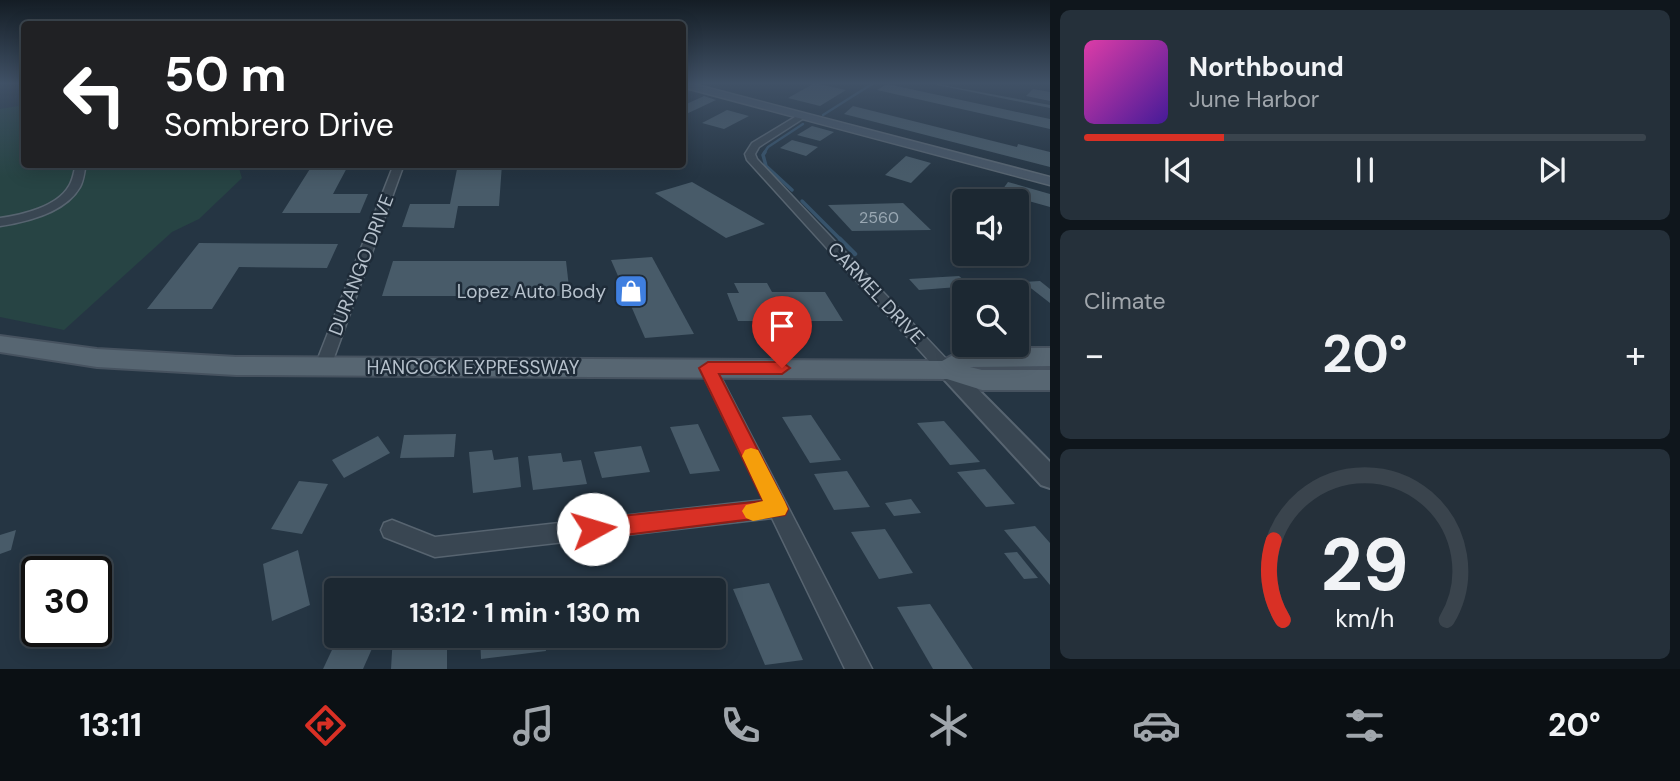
<!DOCTYPE html>
<meta charset="utf-8">
<style>
body{margin:0;font-family:"DM Sans",sans-serif;background:#25303a;color:#f1f3f6;height:100vh;display:flex;flex-direction:column;font-size:26px;white-space:nowrap}
*{box-sizing:border-box;margin:0}
p{font-size:23px;color:#a0a6ac}
.icon{flex:none;width:38px;height:38px;fill:none;stroke:currentColor;stroke-width:2;stroke-linecap:round;stroke-linejoin:round}
.map{position:relative;flex:1;overflow:hidden}
.drawer{display:flex;flex-direction:column;gap:10px;padding:10px;background:#0f161c;width:630px}
.drawer>*{flex:none}
.hud{position:absolute;left:21px;top:21px;width:665px;height:147px;border-radius:7px;box-shadow:0 4px 18px #0003,0 0 0 2px #3a444d;background:#202124;color:#fff;overflow:hidden}
.controls{position:absolute;left:952px;top:189px;display:grid;gap:14px}
.controls a{display:grid;place-items:center;width:77px;height:77px;border-radius:7px;background:#1c2832;box-shadow:0 4px 18px #0003,0 0 0 2px #3a444d;font-size:35px}
.speed{position:absolute;left:21px;top:556px;display:flex;gap:14px;font-size:35px;font-weight:700;text-align:center}
.speed>*{display:grid;place-content:center;width:91px;height:91px;border-radius:50%;background:#1c2832;box-shadow:0 4px 18px #0003,0 0 0 2px #3a444d;line-height:1}
.speed .limit{border:4px solid #111;border-radius:10px;background:#fff;color:#111}
.pin{position:absolute;display:grid;place-items:center;width:60px;height:60px;color:#fff;margin:-72px -30px;border-radius:50% 50% 50% 0;rotate:-45deg;box-shadow:0 0 7px #0007}
.pin .icon{rotate:45deg}
.me{position:absolute;width:77px;margin:-38px;rotate:84deg;stroke-linejoin:round;filter:drop-shadow(0 0 5px #0008)}
.turn{display:flex;align-items:center;gap:24px;height:147px;padding:0 28px;font-size:32px}
.turn .icon{width:91px;height:91px;stroke-width:2.5}
.turn b{display:block;font-size:49px;line-height:60px}
.big{font-size:52px;font-weight:700;line-height:1.1}
.drawer .card{flex:1;display:flex;flex-direction:column;justify-content:center;gap:10px;min-width:0;padding:0 24px;border-radius:10px;background:#25303a}
.drawer .dial{align-items:center;gap:0}
.dial svg{height:182px;overflow:visible;fill:none;stroke:#3a444d;stroke-width:7;stroke-linecap:round;text-anchor:middle}
.dial text{fill:#f1f3f6;stroke:none}
.song{display:flex;align-items:center;gap:21px}
.cover{width:84px;height:84px;border-radius:10px;background:linear-gradient(135deg,hsl(320 70% 55%),hsl(260 70% 35%))}
.played{height:7px;border-radius:4px;background:linear-gradient(90deg,#d93025 25%,#3a444d 25%)}
.keys{display:flex;justify-content:space-around;direction:ltr}
.heat{display:flex;justify-content:space-between;align-items:center;font-size:38px;direction:ltr}
.trip{position:absolute;left:324px;top:578px;width:402px;height:70px;border-radius:7px;background:#1c2832;box-shadow:0 4px 18px #0003,0 0 0 2px #3a444d;font-weight:700;line-height:70px;text-align:center}
.tabs{display:flex;height:112px;justify-content:space-around;align-items:center;background:#0b1014;color:#a0a6ac}
.tabs .icon{width:49px;height:49px}
.tabs .active{color:#d93025}
.tabs b{font-size:32px;color:#f1f3f6}
main{display:flex;flex:1;min-height:0}
.map>svg:first-child{display:block}
.green{fill:#274444}
.lines{fill:none;stroke-linecap:round;stroke-linejoin:round}
.stream-far2{stroke:#37536b;stroke-width:2.5}
.stream-far1{stroke:#37536b;stroke-width:3.5}
.stream{stroke:#37536b;stroke-width:4.5}
.building{fill:#485b69}
.minor-casing{stroke:#576470;stroke-width:3}
.tertiary-casing{stroke:#576470;stroke-width:4}
.secondary-casing{stroke:#576470;stroke-width:3}
.primary-casing{stroke:#46525f;stroke-width:4}
.minor{fill:#394652;fill-rule:evenodd}
.tertiary{fill:#394652;fill-rule:evenodd}
.secondary{fill:#475666;fill-rule:evenodd}
.primary{fill:#576672;fill-rule:evenodd}
.route{fill:#d93025;stroke:#8d1f18;stroke-width:2}
.slow{fill:#f59e0b}
.labels{text-anchor:middle;dominant-baseline:central;stroke-width:5;stroke-linejoin:round;paint-order:stroke}
.number-label{font-size:16px;fill:#9aa8b3}
.street-label{font-size:19px;fill:#b6c1cc;stroke:#1e2b38}
.poi-label{font-size:19px;fill:#b6c1cc;stroke:#1e2b38;text-anchor:end}
</style>
<main>
<div class="map">
<svg width="1050" height="669" viewBox="0 0 1050 669">
<rect width="100%" height="100%" fill="#253543"/>
<polygon class="green" points="24,105 24,164 238,165 242,178 199,219 172,232 64,330 0,317 0,109"/>
<g class="lines">
<g class="stream-far2">
<polyline points="823,115 872,84"/>
<polyline points="764,153 768,147 803,124"/>
</g>
<g class="stream-far1">
<polyline points="765,152 763,155 766,166 792,190"/>
<polyline points="802,201 842,241"/>
</g>
<polyline class="stream" points="840,239 855,254"/>
</g>
<g class="building">
<polygon points="813,84 818,84 846,90 820,106 788,98"/>
<polygon points="887,84 1050,119 1050,129 877,90"/>
<polygon points="937,84 1050,105 1050,108 937,85"/>
<polygon points="1033,89 1050,92 1050,101 1026,96"/>
<polygon points="704,96 716,100 682,116 682,106"/>
<polygon points="853,106 1017,147 1018,144 1050,152 1050,167 844,114"/>
<polygon points="727,110 749,116 724,129 702,123"/>
<polygon points="812,126 834,132 820,141 797,135"/>
<polygon points="792,140 818,147 806,156 780,148"/>
<polygon points="906,156 931,163 911,183 885,175"/>
<polygon points="313,164 349,164 333,194 368,194 360,213 282,213"/>
<polygon points="458,164 502,164 499,206 458,206 454,228 402,227 410,204 450,204"/>
<polygon points="587,164 624,164 622,170"/>
<polygon points="692,182 765,224 726,238 655,193"/>
<polygon points="1008,182 1050,194 1050,207 1000,193"/>
<polygon points="903,203 931,230 852,231 828,205"/>
<polygon points="199,243 338,244 327,268 239,267 212,309 147,309"/>
<polygon points="652,257 694,334 645,338 611,260"/>
<polygon points="393,261 566,261 570,296 382,296"/>
<polygon points="959,276 971,286 919,290 909,279"/>
<polygon points="1040,281 1050,289 1050,303 1023,282"/>
<polygon points="734,283 767,283 772,292 825,292 843,321 738,321 727,293 739,293"/>
<polygon points="811,415 841,460 810,463 782,417"/>
<polygon points="944,421 980,462 950,465 917,423"/>
<polygon points="698,424 720,471 690,474 670,427"/>
<polygon points="456,434 454,457 400,458 404,435"/>
<polygon points="378,436 390,453 344,478 332,460"/>
<polygon points="641,446 650,472 602,478 594,452"/>
<polygon points="492,450 494,460 518,457 521,487 473,493 469,452"/>
<polygon points="561,453 563,462 581,460 587,484 533,490 528,456"/>
<polygon points="985,469 1015,504 986,507 957,472"/>
<polygon points="847,471 870,507 834,510 814,474"/>
<polygon points="299,481 328,484 302,534 271,529"/>
<polygon points="911,499 921,513 894,516 885,503"/>
<polygon points="1035,526 1050,543 1050,585 1004,530"/>
<polygon points="885,529 913,573 879,579 851,532"/>
<polygon points="16,530 11,550 0,554 0,535"/>
<polygon points="298,550 310,605 272,621 263,564"/>
<polygon points="1017,552 1038,578 1024,579 1004,553"/>
<polygon points="687,582 690,590 641,590 640,588"/>
<polygon points="769,583 803,660 765,665 733,589"/>
<polygon points="930,604 973,669 933,669 897,607"/>
<polygon points="339,635 378,635 363,669 323,669"/>
<polygon points="393,635 462,635 462,647 447,649 447,669 391,669"/>
<polygon points="480,635 544,635 546,651 481,659"/>
</g>
<g class="lines">
<g class="minor-casing">
<g id="minor">
<polygon points="800,114 807,116 759,147 755,154 757,159 953,366 955,370 953,374 941,374 747,160 745,154 752,143"/>
<path d="M76,164h10c-2,8 -2,16 -6,23 -14,25 -53,35 -80,39v-8c22,-3 57,-11 69,-32 4,-6 5,-15 7,-22z"/>
<polygon points="394,164 404,164 331,366 329,370 317,370 315,366"/>
<polygon points="708,362 714,364 716,368 872,669 845,669 772,518 435,557 384,537 381,530 384,523 392,520 435,537 764,500 700,368 702,364"/>
</g>
</g>
<g class="tertiary-casing">
<polygon id="tertiary" points="947,363 954,365 1050,462 1050,488 1041,485 940,375 937,370 940,365"/>
</g>
<g class="secondary-casing">
<polygon id="secondary" points="682,84 693,84 1050,177 1050,185 682,87"/>
</g>
<g class="primary-casing">
<polygon id="primary" points="0,336 97,349 236,357 942,361 966,348 1050,348 1050,366 970,367 982,370 1050,370 1050,390 982,390 947,379 236,375 97,367 0,352"/>
</g>
<use href="#minor" class="minor"/>
<use href="#tertiary" class="tertiary"/>
<use href="#secondary" class="secondary"/>
<use href="#primary" class="primary"/>
</g>
<linearGradient id="sky" x2="0" y2="1"><stop stop-color="#141d25"/><stop offset="0.47" stop-color="#405166"/><stop offset="1" stop-color="#405166" stop-opacity="0"/></linearGradient>
<rect width="1050" height="177" fill="url(#sky)"/>
<polygon class="route" points="708,362 782,362 790,368 782,374 719,374 788,509 785,515 593,539 585,536 582,529 585,522 593,519 763,501 699,368"/>
<polygon class="slow" points="751,448 758,450 785,502 788,509 785,515 753,521 746,518 742,511 746,505 763,501 742,456 745,450"/>
<defs>
<g id="shop-square" transform="scale(1.75)"><rect x="-9" y="-9" width="18" height="18" rx="4" fill="#3f7fe0" stroke="#1e2b38"/><path d="M-5-2.5h2.3a2.7 3.5 0 0 1 5.4 0H5L5.5 6h-11ZM-1.5-2.5h3a1.5 2.3 0 0 0-3 0Z" fill="#fff"/></g>
</defs>
<g fill-rule="evenodd">
<use href="#shop-square" x="631" y="291"/>
</g>
<g class="labels">
<g class="number-label">
<text x="879" y="217">2560</text>
</g>
<g class="street-label">
<text transform="translate(361 265) rotate(-69)">DURANGO DRIVE</text>
<text transform="translate(876 293) rotate(47)">CARMEL DRIVE</text>
<text x="473" y="367">HANCOCK EXPRESSWAY</text>
</g>
<g class="poi-label">
<text x="606" y="291">Lopez Auto Body</text>
</g>
</g>
</svg>
<div class="controls">
<a><svg class="icon" aria-label="sound" viewBox="0 0 24 24"><path d="M4 9h4l5-4v14l-5-4H4zM17 9q2 3 0 6"/></svg></a>
<a><svg class="icon" aria-label="search" viewBox="0 0 24 24"><circle cx="10" cy="10" r="6"/><path d="M15 15l6 6"/></svg></a>
</div>
<div class="speed"><div class="limit">30</div></div>
<div class="pin" style="left:782px;top:368px;background:#d93025"><svg class="icon" aria-label="arrive" viewBox="0 0 24 24"><path d="M6 21V4h12l-3 4 3 4H6"/></svg></div>
<svg class="me" style="left:593px;top:529px" viewBox="-20 -20 40 40"><circle r="19" fill="#fff"/><path d="M0-13L10 11 0 6-10 11z" fill="#d93025"/></svg>
<div class="trip">13:12 · 1 min · 130 m</div>
<div class="hud">
<div class="turn"><svg class="icon" aria-label="left" viewBox="0 0 24 24"><path d="M17 20v-9H6M10 6l-5 5 5 5"/></svg><div><b>50 m</b>Sombrero Drive</div></div>
</div>
</div>
<section class="drawer">
<div class="card">
<div class="song"><i class="cover"></i><div><b>Northbound</b><p>June Harbor</p></div></div>
<div class="played"></div>
<div class="keys"><svg class="icon" aria-label="previous" viewBox="0 0 24 24"><path d="M18 5L8 12l10 7zM5 5v14"/></svg><svg class="icon" aria-label="pause" viewBox="0 0 24 24"><path d="M8 5v14M16 5v14"/></svg><svg class="icon" aria-label="next" viewBox="0 0 24 24"><path d="M6 5l10 7-10 7zM19 5v14"/></svg></div>
</div>
<div class="card"><p>Climate</p>
<div class="heat"><a>−</a><b class="big">20°</b><a>+</a></div>
</div>
<div class="card dial"><svg viewBox="0 0 100 80">
<path d="M14 69A42 42 0 1 1 86 69"/>
<path d="M14 69A42 42 0 0 1 10 34" stroke="#d93025"/>
<text x="50" y="56" font-size="32" font-weight="700">29</text>
<text x="50" y="72" font-size="11">km/h</text>
</svg></div>
</section>
</main>
<nav class="tabs">
<b>13:11</b>
<svg class="icon active" aria-label="directions" viewBox="0 0 24 24"><path d="M12 3l9 9-9 9-9-9zM9 14v-3h6M13 9l2 2-2 2"/></svg>
<svg class="icon" aria-label="music" viewBox="0 0 24 24"><path d="M9 18V5l10-2v13"/><circle cx="6" cy="18" r="3"/><circle cx="16" cy="16" r="3"/></svg>
<svg class="icon" aria-label="phone" viewBox="0 0 24 24"><path d="M5 4h4l2 5-3 2q2 4 5 5l2-3 5 2v4C11 20 4 13 5 4z"/></svg>
<svg class="icon" aria-label="climate" viewBox="0 0 24 24"><path d="M12 3v18M4 7l16 10M4 17L20 7"/></svg>
<svg class="icon" aria-label="car" viewBox="0 0 24 24"><path d="M5 17H2v-5l4-1 3-4h7l3 4 3 1v5h-3M9 17h6M6 11h13"/><circle cx="7" cy="17" r="2"/><circle cx="17" cy="17" r="2"/></svg>
<svg class="icon" aria-label="filters" viewBox="0 0 24 24"><path d="M4 7h16M4 17h16"/><circle cx="9" cy="7" r="2"/><circle cx="15" cy="17" r="2"/></svg>
<b>20°</b>
</nav>
